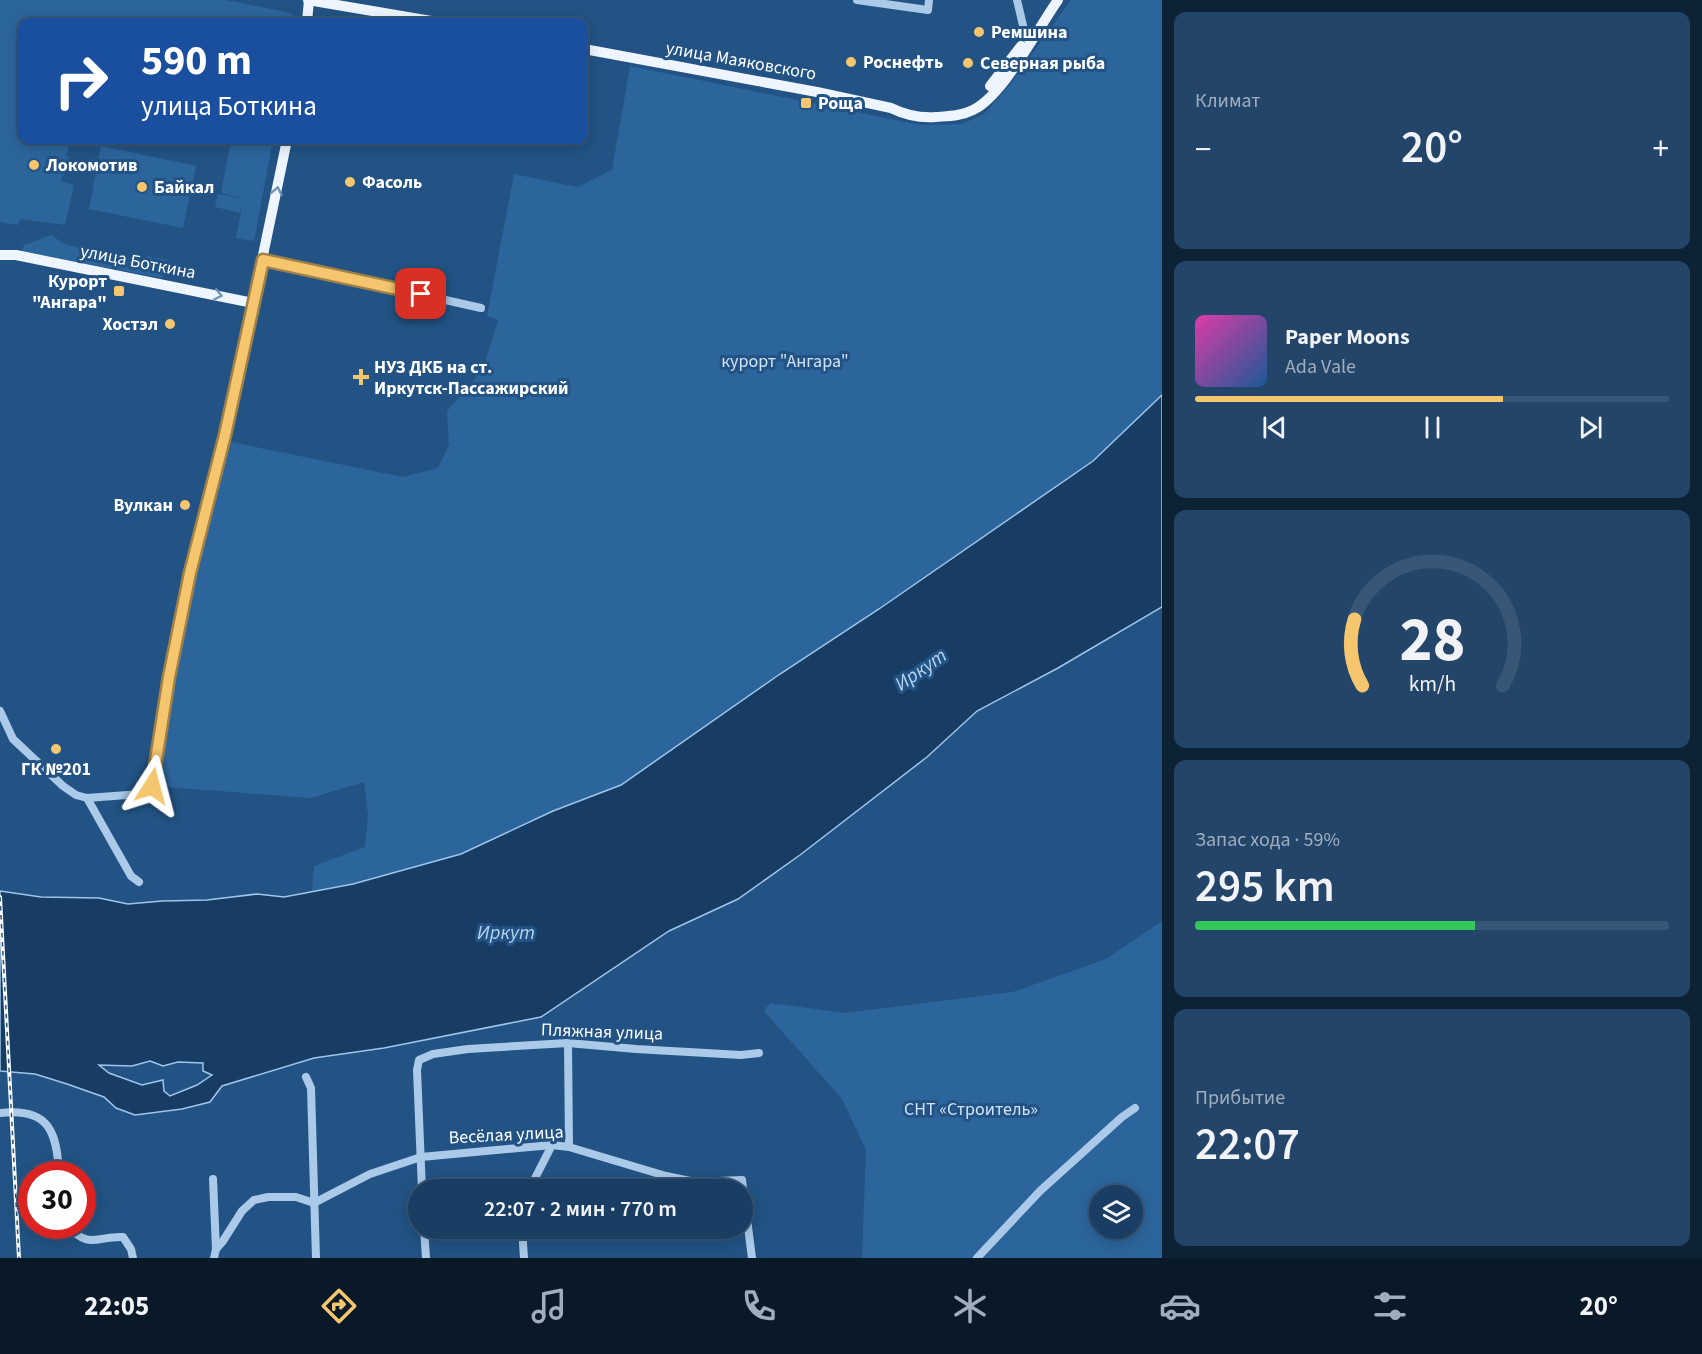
<!DOCTYPE html>
<html lang="ru">
<meta charset="utf-8">
<style>
body{margin:0;font-family:"Source Sans 3",sans-serif;background:#234569;color:#f1f3f6;height:100vh;display:flex;flex-direction:column;font-size:22px;white-space:nowrap}
*{box-sizing:border-box;margin:0}
p{font-size:20px;color:#9faebe}
.icon{flex:none;width:33px;height:33px;fill:none;stroke:currentColor;stroke-width:2;stroke-linecap:round;stroke-linejoin:round}
.map{position:relative;flex:1;overflow:hidden}
.sheet{display:flex;flex-direction:column;gap:12px;padding:12px;background:#0e2236;width:540px}
.sheet>*{flex:none}
.guide{position:absolute;left:18px;top:18px;width:570px;height:126px;border-radius:12px;box-shadow:0 3px 15px #0003,0 0 0 2px #385778;background:#1a4fa0;color:#fff;overflow:hidden}
.tools{position:absolute;left:1089px;top:1185px;display:grid;gap:12px}
.tools a{display:grid;place-items:center;width:54px;height:54px;border-radius:50%;background:#1a3e63;box-shadow:0 3px 15px #0003,0 0 0 2px #385778;font-size:30px}
.speed{position:absolute;left:18px;top:1161px;display:flex;gap:12px;font-size:30px;font-weight:700;text-align:center}
.speed>*{display:grid;place-content:center;width:78px;height:78px;border-radius:50%;background:#1a3e63;box-shadow:0 3px 15px #0003,0 0 0 2px #385778;line-height:1}
.speed .limit{border:9px solid #d22;background:#fff;color:#111}
.pin{position:absolute;display:grid;place-items:center;width:51px;height:51px;color:#fff;margin:-26px;border-radius:12px;box-shadow:0 3px 9px #0006}
.me{position:absolute;width:66px;margin:-33px;rotate:9deg;stroke-linejoin:round;filter:drop-shadow(0 0 4px #0008)}
.turn{display:flex;align-items:center;gap:21px;height:126px;padding:0 24px;font-size:27px}
.turn .icon{width:78px;height:78px;stroke-width:2.5}
.turn b{display:block;font-size:42px;line-height:51px}
.big{font-size:45px;font-weight:600;line-height:1.1}
.sheet .tile{flex:1;display:flex;flex-direction:column;justify-content:center;gap:9px;min-width:0;padding:0 21px;border-radius:12px;background:#234569}
.sheet .dial{align-items:center;gap:0}
.dial svg{height:156px;overflow:visible;fill:none;stroke:#385778;stroke-width:7;stroke-linecap:round;text-anchor:middle}
.dial text{fill:#f1f3f6;stroke:none}
.song{display:flex;align-items:center;gap:18px}
.cover{width:72px;height:72px;border-radius:9px;background:linear-gradient(135deg,hsl(320 70% 55%),hsl(210 70% 35%))}
.played{height:6px;border-radius:3px;background:linear-gradient(90deg,#f5c66d 65%,#385778 65%)}
.keys{display:flex;justify-content:space-around;direction:ltr}
.heat{display:flex;justify-content:space-between;align-items:center;font-size:33px;direction:ltr}
.charge{height:9px;border-radius:4px;background:linear-gradient(90deg,#34c759 59%,#385778 0)}
.trip{position:absolute;left:408px;top:1179px;width:345px;height:60px;border-radius:30px;background:#1a3e63;box-shadow:0 3px 15px #0003,0 0 0 2px #385778;font-weight:600;line-height:60px;text-align:center}
.menu{display:flex;height:96px;justify-content:space-around;align-items:center;background:#0a1928;color:#9faebe}
.menu .icon{width:42px;height:42px}
.menu .current{color:#f5c66d}
.menu b{font-size:27px;color:#f1f3f6}
main{display:flex;flex:1;min-height:0}
.map>svg:first-child{display:block}
.green{fill:#2c659c;fill-rule:evenodd}
.water{fill:#173d64;stroke:#9fc6ea;stroke-width:1.5;fill-rule:evenodd}
.lines{fill:none;stroke-linecap:round;stroke-linejoin:round}
.minor{stroke:#abcae9;stroke-width:8}
.major{stroke:#eef5fe;stroke-width:10}
.rail-casing{stroke:#fff;stroke-width:4}
.rail{stroke:#225384;stroke-width:1.5;stroke-dasharray:4.5;stroke-linecap:butt}
.oneway{stroke:#7494b5}
.route-casing{stroke:#9f8147;stroke-width:15}
.route{stroke:#f5c66d;stroke-width:10}
.poi-dot{fill:#f5c66d;stroke:#225384;stroke-width:2}
.labels{text-anchor:middle;dominant-baseline:central;stroke-width:6;stroke-linejoin:round;paint-order:stroke}
.poi-label{font-size:18px;font-weight:bold;fill:#fff;stroke:#225384;text-anchor:start}
.street-label{font-size:18px;fill:#fff;stroke:#225384}
.park-label{font-size:18px;fill:#cfe3f7;stroke:#225384}
.water-label{font-size:20px;font-style:italic;fill:#b6d4f0;stroke:#225384}
</style>
<main>
<div class="map">
<svg width="1162" height="1258" viewBox="0 0 1162 1258">
<rect width="100%" height="100%" fill="#225384"/>
<g class="green">
<polygon points="0,0 226,0 287,12 295,16 297,22 22,22 22,140 65,140 69,144 66,156 69,157 66,173 63,174 61,181 74,185 65,225 20,219 18,225 0,222"/>
<polygon points="1071,0 1162,0 1162,395 1093,461 879,609 780,674 621,785 553,811 461,854 353,884 312,891 314,866 365,847 368,815 364,782 311,798 152,786 195,578 231,442 403,477 438,468 449,445 447,411 483,369 498,320 487,316 514,174 577,187 612,170 630,66 920,125 962,124 984,114 1008,87"/>
<polygon points="236,140 273,140 254,241 236,238 243,202 240,213 215,207 218,194 244,199 221,193 230,145"/>
<polygon points="101,146 196,166 183,228 89,209"/>
<polygon points="51,235 64,244 145,262 147,256 167,260 163,278 21,252 24,245"/>
<path d="M1162,921v337h-300l4,-108 -24,-51 -78,-88 6,-8 75,10 168,-21 93,-33zM1100,1196h32v32h-32z"/>
</g>
<path class="water" d="M1162,395v212l-104,61 -81,43 -50,46 -127,98 -62,44 -69,32 -128,86 -157,31 -70,10 -92,28 -12,16 -28,7 -47,6 -19,-7 -12,-11 -37,-13 -32,-10 -35,-3v-180l41,6 58,1 29,6 34,-3 45,-1 50,-6 27,3 69,-13 108,-30 92,-43 68,-26 159,-111 99,-65 214,-148zM150,1061l13,5 15,-4 25,1v8l9,4 -15,10 -27,11 -6,-5 -1,-11 -21,5 -33,-12 -10,-8 33,1z"/>
<g class="lines">
<g class="minor">
<polyline points="857,0 928,10 929,0"/>
<polyline points="1017,0 1026,38"/>
<polyline points="263,259 481,308"/>
<polyline points="0,711 13,739 63,786 76,795 87,798 141,794 149,790 152,786 169,677 190,573 225,435 253,303"/>
<polyline points="87,798 131,876 139,882"/>
<polyline points="568,1043 569,1147"/>
<polyline points="306,1077 311,1088 316,1258"/>
<path d="M0,1113c49,-6 57,19 59,61"/>
<polyline points="213,1179 216,1249 214,1258"/>
<polyline points="422,1190 417,1070 419,1060 433,1054 468,1049 568,1043 636,1049 741,1055 759,1053"/>
<polyline points="529,1190 552,1145"/>
<path d="M67,1226c24,24 28,10 56,11l8,12 2,9"/>
<polyline points="424,1228 426,1258"/>
<polyline points="522,1228 524,1258"/>
<polyline points="216,1249 223,1241 242,1211 254,1200 268,1197 296,1197 314,1203 370,1174 421,1157 552,1145 569,1147 666,1176 695,1182 742,1180 752,1258"/>
<polyline points="977,1258 1040,1191 1122,1117 1135,1108"/>
</g>
<g class="major">
<polyline points="308,0 437,22"/>
<polyline points="307,22 309,0"/>
<path d="M584,49l233,43 74,16c14,7 30,10 45,9 13,-1 25,-1 37,-7 30,-14 65,-82 85,-110"/>
<polyline points="990,86 1021,46"/>
<polyline points="0,255 16,255 253,303 287,140"/>
</g>
<g class="rail-casing">
<polyline id="rail" points="0,897 19,1258"/>
</g>
<use href="#rail" class="rail"/>
</g>
<defs><path id="oneway-chevron" d="M-2-3.5L2.5 0L-2 3.5" fill="none" stroke-width="1.6" stroke-linecap="round" stroke-linejoin="round" transform="scale(1.5)"/></defs>
<g class="oneway">
<use href="#oneway-chevron" transform="translate(277 191) rotate(-78)"/>
<use href="#oneway-chevron" transform="translate(218 295) rotate(12)"/>
</g>
<g class="lines">
<g class="route-casing">
<polyline id="route" points="152,786 169,677 190,573 225,435 263,260 421,294"/>
</g>
<use href="#route" class="route"/>
</g>
<g class="poi-dot">
<circle cx="979" cy="32" r="6"/>
<circle cx="851" cy="62" r="6"/>
<circle cx="968" cy="63" r="6"/>
<rect x="800" y="97" width="12" height="12" rx="3"/>
<circle cx="34" cy="165" r="6"/>
<circle cx="350" cy="182" r="6"/>
<circle cx="142" cy="187" r="6"/>
<rect x="113" y="285" width="12" height="12" rx="3"/>
<circle cx="170" cy="324" r="6"/>
<path d="M358 368h6v6h6v6h-6v6h-6v-6h-6v-6h6z"/>
<circle cx="185" cy="505" r="6"/>
<circle cx="56" cy="749" r="6"/>
</g>
<g class="labels">
<g class="poi-label">
<text x="991" y="32">Ремшина</text>
<text x="863" y="62">Роснефть</text>
<text x="980" y="63">Северная рыба</text>
<text x="818" y="103">Роща</text>
<text x="46" y="165">Локомотив</text>
<text x="362" y="182">Фасоль</text>
<text x="154" y="187">Байкал</text>
<text x="107" y="281" text-anchor="end">Курорт<tspan x="107" dy="21">"Ангара"</tspan></text>
<text x="158" y="324" text-anchor="end">Хостэл</text>
<text x="374" y="367">НУЗ ДКБ на ст.<tspan x="374" dy="21">Иркутск-Пассажирский</tspan></text>
<text x="173" y="505" text-anchor="end">Вулкан</text>
<text x="56" y="769" text-anchor="middle">ГК №201</text>
</g>
<g class="street-label">
<text transform="translate(741 61) rotate(10)">улица Маяковского</text>
<text transform="translate(138 262) rotate(11)">улица Боткина</text>
<text transform="translate(602 1032) rotate(2)">Пляжная улица</text>
<text transform="translate(506 1135) rotate(-3)">Весёлая улица</text>
</g>
<g class="park-label">
<text x="785" y="361">курорт "Ангара"</text>
<text x="971" y="1109">СНТ «Строитель»</text>
</g>
<g class="water-label">
<text transform="translate(921 670) rotate(-35)">Иркут</text>
<text x="506" y="933">Иркут</text>
</g>
</g>
</svg>
<div class="tools">
<a><svg class="icon" aria-label="layers" viewBox="0 0 24 24"><path d="M12 4l9 5-9 5-9-5zM3 14l9 5 9-5"/></svg></a>
</div>
<div class="speed"><div class="limit">30</div></div>
<div class="pin" style="left:421px;top:294px;background:#d93025"><svg class="icon" aria-label="arrive" viewBox="0 0 24 24"><path d="M6 21V4h12l-3 4 3 4H6"/></svg></div>
<svg class="me" style="left:152px;top:786px" viewBox="-20 -20 40 40"><path d="M0-17L14 15 0 8-14 15z" fill="#f5c66d" stroke="#fff" stroke-width="4"/></svg>
<div class="trip">22:07 · 2 мин · 770 m</div>
<div class="guide">
<div class="turn"><svg class="icon" aria-label="right" viewBox="0 0 24 24"><path d="M7 20v-9h11M14 6l5 5-5 5"/></svg><div><b>590 m</b>улица Боткина</div></div>
</div>
</div>
<section class="sheet">
<div class="tile"><p>Климат</p>
<div class="heat"><a>−</a><b class="big">20°</b><a>+</a></div>
</div>
<div class="tile">
<div class="song"><i class="cover"></i><div><b>Paper Moons</b><p>Ada Vale</p></div></div>
<div class="played"></div>
<div class="keys"><svg class="icon" aria-label="previous" viewBox="0 0 24 24"><path d="M18 5L8 12l10 7zM5 5v14"/></svg><svg class="icon" aria-label="pause" viewBox="0 0 24 24"><path d="M8 5v14M16 5v14"/></svg><svg class="icon" aria-label="next" viewBox="0 0 24 24"><path d="M6 5l10 7-10 7zM19 5v14"/></svg></div>
</div>
<div class="tile dial"><svg viewBox="0 0 100 80">
<path d="M14 69A42 42 0 1 1 86 69"/>
<path d="M14 69A42 42 0 0 1 10 35" stroke="#f5c66d"/>
<text x="50" y="56" font-size="32" font-weight="700">28</text>
<text x="50" y="72" font-size="11">km/h</text>
</svg></div>
<div class="tile"><p>Запас хода · 59%</p><b class="big">295 km</b><div class="charge"></div></div>
<div class="tile"><p>Прибытие</p><b class="big">22:07</b></div>
</section>
</main>
<nav class="menu">
<b>22:05</b>
<svg class="icon current" aria-label="directions" viewBox="0 0 24 24"><path d="M12 3l9 9-9 9-9-9zM9 14v-3h6M13 9l2 2-2 2"/></svg>
<svg class="icon" aria-label="music" viewBox="0 0 24 24"><path d="M9 18V5l10-2v13"/><circle cx="6" cy="18" r="3"/><circle cx="16" cy="16" r="3"/></svg>
<svg class="icon" aria-label="phone" viewBox="0 0 24 24"><path d="M5 4h4l2 5-3 2q2 4 5 5l2-3 5 2v4C11 20 4 13 5 4z"/></svg>
<svg class="icon" aria-label="climate" viewBox="0 0 24 24"><path d="M12 3v18M4 7l16 10M4 17L20 7"/></svg>
<svg class="icon" aria-label="car" viewBox="0 0 24 24"><path d="M5 17H2v-5l4-1 3-4h7l3 4 3 1v5h-3M9 17h6M6 11h13"/><circle cx="7" cy="17" r="2"/><circle cx="17" cy="17" r="2"/></svg>
<svg class="icon" aria-label="filters" viewBox="0 0 24 24"><path d="M4 7h16M4 17h16"/><circle cx="9" cy="7" r="2"/><circle cx="15" cy="17" r="2"/></svg>
<b>20°</b>
</nav>
